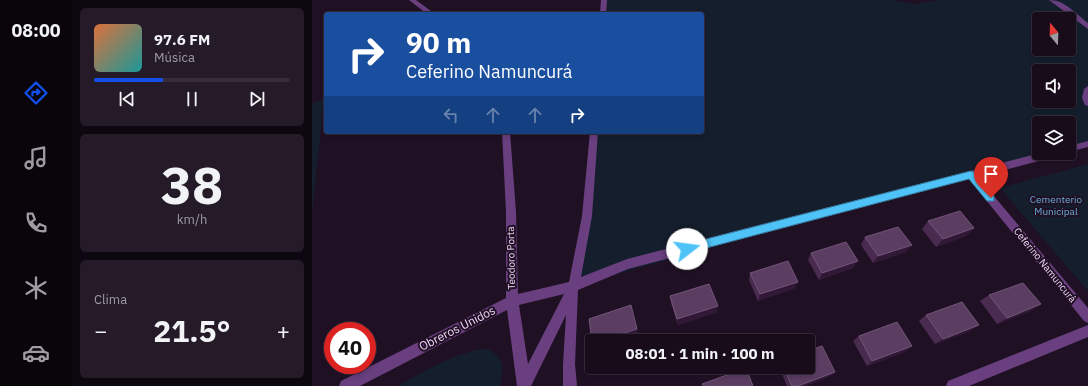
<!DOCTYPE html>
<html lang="es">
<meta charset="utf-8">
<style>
body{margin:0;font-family:"IBM Plex Sans",sans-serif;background:#251a28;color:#f1f3f6;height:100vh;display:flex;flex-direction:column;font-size:15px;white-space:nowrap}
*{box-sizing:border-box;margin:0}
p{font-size:13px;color:#9f9ba3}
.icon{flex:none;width:22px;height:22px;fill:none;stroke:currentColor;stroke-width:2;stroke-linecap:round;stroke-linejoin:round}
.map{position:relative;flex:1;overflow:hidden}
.sheet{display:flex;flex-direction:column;gap:8px;padding:8px;background:#0d070f;width:240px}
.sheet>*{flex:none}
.top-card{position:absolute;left:12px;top:12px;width:380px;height:122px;border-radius:4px;box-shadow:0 2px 6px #0003,0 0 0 1px #362c3a;background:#1a4fa0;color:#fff;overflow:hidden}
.needle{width:26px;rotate:341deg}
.buttons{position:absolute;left:720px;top:12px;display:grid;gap:8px}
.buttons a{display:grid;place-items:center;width:44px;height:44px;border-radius:4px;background:#180c1b;box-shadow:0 2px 6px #0003,0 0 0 1px #362c3a;font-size:20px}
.speed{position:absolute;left:12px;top:322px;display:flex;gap:8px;font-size:20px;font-weight:700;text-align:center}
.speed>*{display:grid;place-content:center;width:52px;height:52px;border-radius:50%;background:#180c1b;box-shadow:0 2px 6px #0003,0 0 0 1px #362c3a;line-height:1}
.speed .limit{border:6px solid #d22;background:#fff;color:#111}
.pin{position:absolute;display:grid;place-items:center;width:34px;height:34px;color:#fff;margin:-41px -17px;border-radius:50% 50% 50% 0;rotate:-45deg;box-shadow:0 0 4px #0007}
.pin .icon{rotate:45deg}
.me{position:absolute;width:44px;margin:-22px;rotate:75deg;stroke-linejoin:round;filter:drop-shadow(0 0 3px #0008)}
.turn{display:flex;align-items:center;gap:14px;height:84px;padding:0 16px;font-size:18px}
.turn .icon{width:52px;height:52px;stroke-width:2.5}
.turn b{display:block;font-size:28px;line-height:34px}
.lanes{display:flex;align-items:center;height:38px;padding:0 16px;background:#0003;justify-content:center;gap:20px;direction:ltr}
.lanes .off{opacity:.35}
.big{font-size:30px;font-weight:800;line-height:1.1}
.sheet .card{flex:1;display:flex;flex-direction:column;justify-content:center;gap:6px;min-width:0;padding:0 14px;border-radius:6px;background:#251a28}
.sheet .dial{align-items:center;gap:0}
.dial b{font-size:52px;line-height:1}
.song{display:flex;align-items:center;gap:12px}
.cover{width:48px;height:48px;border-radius:6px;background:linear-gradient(135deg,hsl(20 70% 55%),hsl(180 70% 35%))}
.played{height:4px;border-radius:2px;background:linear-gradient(90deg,#1350eb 35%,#362c3a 35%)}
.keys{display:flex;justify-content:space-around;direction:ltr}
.heat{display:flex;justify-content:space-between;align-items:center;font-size:22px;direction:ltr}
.trip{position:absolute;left:273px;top:334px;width:230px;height:40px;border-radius:4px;background:#180c1b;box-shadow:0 2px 6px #0003,0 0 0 1px #362c3a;font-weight:800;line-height:40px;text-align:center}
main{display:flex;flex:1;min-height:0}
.tabs{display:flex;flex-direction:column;width:72px;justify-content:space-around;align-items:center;background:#0a050b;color:#9f9ba3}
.tabs .icon{width:28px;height:28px}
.tabs .current{color:#1350eb}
.tabs b{font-size:18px;color:#f1f3f6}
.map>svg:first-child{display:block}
.green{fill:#141e2d;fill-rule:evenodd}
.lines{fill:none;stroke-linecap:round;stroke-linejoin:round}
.minor{fill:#693f7f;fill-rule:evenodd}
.wall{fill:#492b50}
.shaded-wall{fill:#311837}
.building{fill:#5b3d62;stroke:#73557a}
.route{fill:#4fc3f7;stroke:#337fa1}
.labels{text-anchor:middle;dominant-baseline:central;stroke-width:4;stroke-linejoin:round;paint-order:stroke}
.park-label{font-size:10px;fill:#68add6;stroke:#201024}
.street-label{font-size:10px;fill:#f2d6fc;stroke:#201024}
.near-street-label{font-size:12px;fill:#f2d6fc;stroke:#201024}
</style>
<main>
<nav class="tabs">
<b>08:00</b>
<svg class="icon current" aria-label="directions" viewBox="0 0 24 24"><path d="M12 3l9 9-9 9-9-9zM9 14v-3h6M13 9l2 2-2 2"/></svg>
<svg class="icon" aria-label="music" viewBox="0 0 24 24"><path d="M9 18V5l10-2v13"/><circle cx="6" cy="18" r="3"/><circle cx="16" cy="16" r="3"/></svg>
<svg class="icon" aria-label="phone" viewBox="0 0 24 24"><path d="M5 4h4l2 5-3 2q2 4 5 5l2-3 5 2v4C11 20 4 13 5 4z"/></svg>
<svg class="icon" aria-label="climate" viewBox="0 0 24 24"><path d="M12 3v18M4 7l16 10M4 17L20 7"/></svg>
<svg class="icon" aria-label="car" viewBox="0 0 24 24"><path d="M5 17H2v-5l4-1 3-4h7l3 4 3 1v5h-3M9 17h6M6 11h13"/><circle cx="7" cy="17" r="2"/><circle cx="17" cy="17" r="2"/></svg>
</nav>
<section class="sheet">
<div class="card">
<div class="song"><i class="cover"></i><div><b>97.6 FM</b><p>Música</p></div></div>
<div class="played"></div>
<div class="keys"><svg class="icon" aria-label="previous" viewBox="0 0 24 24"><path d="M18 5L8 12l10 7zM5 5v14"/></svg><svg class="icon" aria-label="pause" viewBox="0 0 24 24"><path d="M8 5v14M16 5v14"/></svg><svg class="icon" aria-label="next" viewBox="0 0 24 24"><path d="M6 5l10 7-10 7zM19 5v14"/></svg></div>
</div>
<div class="card dial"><b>38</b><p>km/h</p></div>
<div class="card"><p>Clima</p>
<div class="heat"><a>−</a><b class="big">21.5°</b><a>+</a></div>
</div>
</section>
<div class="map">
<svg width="776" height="386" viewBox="0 0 776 386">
<rect width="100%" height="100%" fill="#201024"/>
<g class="green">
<path d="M292,0h288l22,4 26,-4h148v143l-19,5v-25h-30v30h12l-477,133 20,-154h108v-118h-99zM727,19h30v30h-30zM727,71h30v30h-30z"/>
<polygon points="12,99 0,214 0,103"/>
<polygon points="776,164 776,291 688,188"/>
<path d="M176,348c17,12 16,18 12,38h-102c30,-17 56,-33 90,-38z"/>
</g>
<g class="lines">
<g class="minor">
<polygon points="97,0 104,0 123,14 115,14"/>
<polygon points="289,0 295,0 294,14 288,14"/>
<path d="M737,0c16,0 27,14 39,23v6z"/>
<polygon points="776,86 776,106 773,105 770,98 772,89"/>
<path d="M190,132h8l6,80 2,82 51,-12 13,-66 8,-84h8l-6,84 -11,61 46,-18 413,-106h19l-5,4 -76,20 110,131v15l-4,-2 -115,-142 -341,90 -50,21 -3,74 2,22h-14v-22l3,-49 -35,71h-14l-10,-76 -147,76h-21l2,-5 165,-83v-86zM252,294l-36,70 -9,-59z"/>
<polygon points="776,141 776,147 757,152 757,146"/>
<polygon points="776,325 776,337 657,386 634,386 636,381"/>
</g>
</g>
<g class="wall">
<polygon points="616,221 662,228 654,236 624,247 610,229"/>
<polygon points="553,237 594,252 561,263 549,245"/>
<polygon points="499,253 541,268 507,280 496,260"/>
<polygon points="438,273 483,288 446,301 437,280"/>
<polygon points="677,295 729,304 718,311 685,324 668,301"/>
<polygon points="358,296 405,312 366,325 359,303"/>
<polygon points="614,315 658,331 623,344 607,321"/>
<polygon points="547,336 593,352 555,366 541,341"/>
<polygon points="467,367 496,367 523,372 518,376 493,386 475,386"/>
</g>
<g class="shaded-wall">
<polygon points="662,228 654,236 624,247 631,239"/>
<polygon points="600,245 594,252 561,263 566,256"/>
<polygon points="546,261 541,268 507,280 510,273"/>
<polygon points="486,282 483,288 446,301 448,294"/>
<polygon points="729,304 718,311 685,324 695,318"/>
<polygon points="319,305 327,335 307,341 288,341"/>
<polygon points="406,306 405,312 366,325 365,319"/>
<polygon points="667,325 658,331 623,344 631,339"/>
<polygon points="600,346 593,352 555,366 560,361"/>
<polygon points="523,372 518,376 493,386 486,386"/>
</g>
<g class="building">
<polygon points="648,211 662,228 631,239 616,221"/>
<polygon points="586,227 600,245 566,256 553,237"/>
<polygon points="534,242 546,261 510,273 499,253"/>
<polygon points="476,261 486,282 448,294 438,273"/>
<polygon points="711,283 729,304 695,318 677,295"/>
<polygon points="397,284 406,306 365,319 358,296"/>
<polygon points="650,302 667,325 631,339 614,315"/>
<polygon points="319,305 325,329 288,341 280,341 277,319"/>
<polygon points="585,322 600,346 560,361 547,336"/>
<polygon points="510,346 523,372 486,386 480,386 471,367 496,367 496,351"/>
<polygon points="434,368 441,386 391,386 390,384"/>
</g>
<polygon class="route" points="659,171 662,172 682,196 682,201 675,201 657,179 375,253 370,249 375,244"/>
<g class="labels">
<g class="park-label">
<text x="744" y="199">Cementerio<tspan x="744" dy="12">Municipal</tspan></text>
</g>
<g class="street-label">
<text transform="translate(199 258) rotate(-91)">Teodoro Porta</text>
<text transform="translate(733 265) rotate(51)">Ceferino Namuncurá</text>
</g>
<g class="near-street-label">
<text transform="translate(145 328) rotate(-27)">Obreros Unidos</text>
</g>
</g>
</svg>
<div class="buttons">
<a><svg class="needle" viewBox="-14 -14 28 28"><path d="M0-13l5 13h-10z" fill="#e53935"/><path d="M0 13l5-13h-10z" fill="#9f9ba3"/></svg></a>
<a><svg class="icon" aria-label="sound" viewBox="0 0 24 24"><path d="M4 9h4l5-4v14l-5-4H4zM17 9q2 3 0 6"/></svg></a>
<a><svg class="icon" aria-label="layers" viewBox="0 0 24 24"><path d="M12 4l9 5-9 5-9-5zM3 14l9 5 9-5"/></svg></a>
</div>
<div class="speed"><div class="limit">40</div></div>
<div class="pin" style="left:679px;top:198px;background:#d93025"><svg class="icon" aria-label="arrive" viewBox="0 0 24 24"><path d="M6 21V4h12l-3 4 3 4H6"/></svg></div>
<svg class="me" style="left:375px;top:249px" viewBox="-20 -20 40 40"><circle r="19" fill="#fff"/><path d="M0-13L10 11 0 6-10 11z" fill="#4fc3f7"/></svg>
<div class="trip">08:01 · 1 min · 100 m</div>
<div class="top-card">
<div class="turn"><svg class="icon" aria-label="right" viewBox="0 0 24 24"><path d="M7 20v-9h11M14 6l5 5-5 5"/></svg><div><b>90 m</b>Ceferino Namuncurá</div></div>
<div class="lanes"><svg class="icon off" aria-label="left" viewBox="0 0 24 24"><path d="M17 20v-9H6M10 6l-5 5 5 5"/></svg><svg class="icon off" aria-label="ahead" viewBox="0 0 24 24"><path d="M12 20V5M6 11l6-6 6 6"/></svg><svg class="icon off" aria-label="ahead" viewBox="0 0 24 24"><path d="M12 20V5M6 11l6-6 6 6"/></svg><svg class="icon" aria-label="right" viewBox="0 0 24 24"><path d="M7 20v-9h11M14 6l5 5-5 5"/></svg></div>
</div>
</div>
</main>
